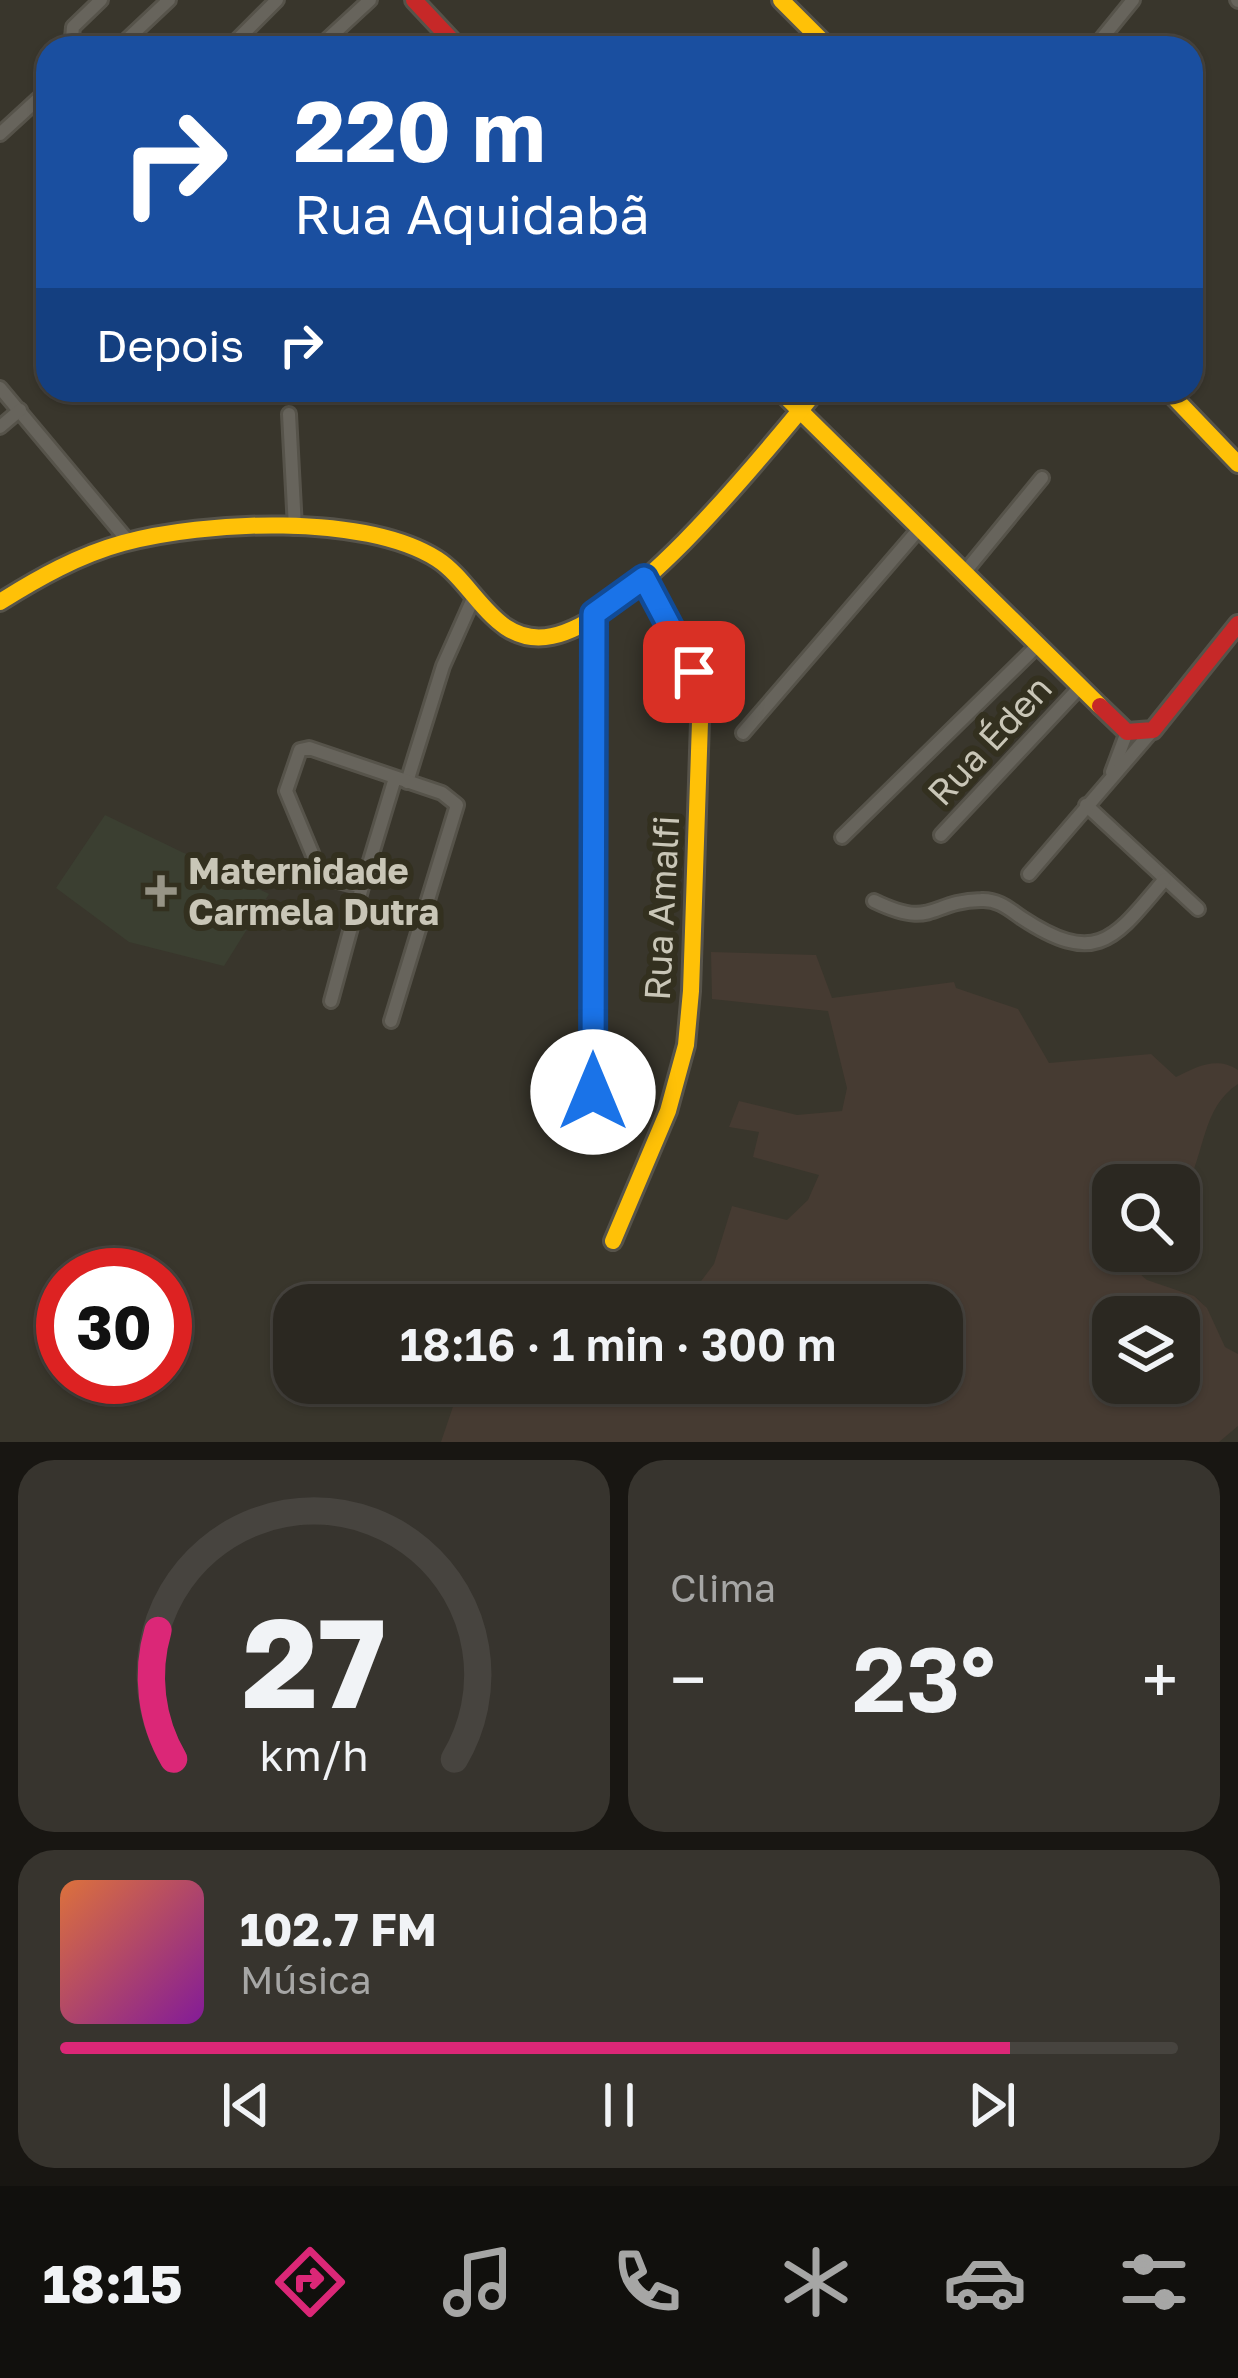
<!DOCTYPE html>
<html lang="pt">
<meta charset="utf-8">
<style>
body{margin:0;font-family:"Golos Text",sans-serif;background:#37342e;color:#f1f3f6;height:100vh;display:flex;flex-direction:column;font-size:45px;white-space:nowrap}
*{box-sizing:border-box;margin:0}
p{font-size:39px;color:#a6a6a5}
.icon{flex:none;width:66px;height:66px;fill:none;stroke:currentColor;stroke-width:2;stroke-linecap:round;stroke-linejoin:round}
.map{position:relative;height:1442px;overflow:hidden}
.details{display:flex;flex-direction:column;gap:18px;padding:18px;background:#181612;flex:1}
.details>*{flex:none}
.top-card{position:absolute;left:36px;top:36px;width:1167px;height:366px;border-radius:36px;box-shadow:0 3px 9px #0004,0 0 0 3px #47443f;background:#1a4fa0;color:#fff;overflow:hidden}
.tools{position:absolute;left:1092px;top:1164px;display:grid;gap:24px}
.tools a{display:grid;place-items:center;width:108px;height:108px;border-radius:24px;background:#2b2821;box-shadow:0 3px 9px #0004,0 0 0 3px #47443f;font-size:60px}
.speed{position:absolute;left:36px;top:1248px;display:flex;gap:24px;font-size:60px;font-weight:700;text-align:center}
.speed>*{display:grid;place-content:center;width:156px;height:156px;border-radius:50%;background:#2b2821;box-shadow:0 3px 9px #0004,0 0 0 3px #47443f;line-height:1}
.speed .limit{border:18px solid #d22;background:#fff;color:#111}
.pin{position:absolute;display:grid;place-items:center;width:102px;height:102px;color:#fff;margin:-51px;border-radius:24px;box-shadow:0 6px 18px #0006}
.me{position:absolute;width:132px;margin:-66px;rotate:0deg;stroke-linejoin:round;filter:drop-shadow(0 0 9px #0008)}
.turn{display:flex;align-items:center;gap:42px;height:252px;padding:0 60px;font-size:54px}
.turn .icon{width:156px;height:156px;stroke-width:2.5}
.turn b{display:block;font-size:84px;line-height:102px}
.then{display:flex;align-items:center;height:114px;padding:0 60px;background:#0003;gap:24px;font-size:45px}
.big{font-size:90px;font-weight:600;line-height:1.1}
.details .widget{flex:1;display:flex;flex-direction:column;justify-content:center;gap:18px;min-width:0;padding:0 42px;border-radius:36px;background:#37342e}
.details .dial{align-items:center;gap:0}
.dial svg{height:312px;overflow:visible;fill:none;stroke:#47443f;stroke-width:7;stroke-linecap:round;text-anchor:middle}
.dial text{fill:#f1f3f6;stroke:none}
.song{display:flex;align-items:center;gap:36px}
.cover{width:144px;height:144px;border-radius:18px;background:linear-gradient(135deg,hsl(20 70% 55%),hsl(290 70% 35%))}
.played{height:12px;border-radius:6px;background:linear-gradient(90deg,#db2777 85%,#47443f 85%)}
.keys{display:flex;justify-content:space-around;direction:ltr}
.heat{display:flex;justify-content:space-between;align-items:center;font-size:66px;direction:ltr}
.details .tiles{flex:1;display:grid;gap:18px;grid-template-columns:1fr 1fr}
.widget:last-child{grid-column:span 2}
.trip{position:absolute;left:273px;top:1284px;width:690px;height:120px;border-radius:36px;background:#2b2821;box-shadow:0 3px 9px #0004,0 0 0 3px #47443f;font-weight:600;line-height:120px;text-align:center}
.tab-bar{display:flex;height:192px;justify-content:space-around;align-items:center;background:#11100d;color:#a6a6a5}
.tab-bar .icon{width:84px;height:84px}
.tab-bar .on{color:#db2777}
.tab-bar b{font-size:54px;color:#f1f3f6}
.map>svg:first-child{display:block}
.medical{fill:#3b3f31}
.green{fill:#463b32;fill-rule:evenodd}
.lines{fill:none;stroke-linecap:round;stroke-linejoin:round}
.street-casing{stroke:#56534a;stroke-width:18}
.slow-casing{stroke:#56534a;stroke-width:22}
.jam-casing{stroke:#56534a;stroke-width:22}
.street{stroke:#67645c;stroke-width:12}
.slow{stroke:#ffc107;stroke-width:16}
.jam{stroke:#c62828;stroke-width:16}
.route-casing{stroke:#114b97;stroke-width:30}
.route{stroke:#1a73e8;stroke-width:21}
.poi-dot{fill:#979486;stroke:#33301f;stroke-width:4.5}
.labels{text-anchor:middle;dominant-baseline:central;stroke-width:12;stroke-linejoin:round;paint-order:stroke}
.street-label{font-size:36px;fill:#c9c6b7;stroke:#33301f}
.poi-label{font-size:36px;font-weight:bold;fill:#c9c6b7;stroke:#33301f;text-anchor:start}
</style>
<div class="map">
<svg width="1238" height="1442" viewBox="0 0 1238 1442">
<rect width="100%" height="100%" fill="#39362c"/>
<polygon class="medical" points="105,815 269,894 224,966 129,942 56,888"/>
<path class="green" d="M711,952l105,3 16,43 122,-16 2,6 62,21 31,54 102,-9 25,23c21,-10 40,-21 62,-7v14c-36,23 -33,69 -52,103l-36,-12 -7,10h-30v26l-7,3 7,37 34,29 47,16 13,12 18,39 13,7v72l-19,16h-778l20,-59h481v-78h-259l31,-41 18,-58 55,14 21,-20 11,-25 -66,-18 6,-25 -30,-5 10,-26 58,14 45,-4 5,-23 -19,-77 -116,-12zM1113,1317h66v66h-66z"/>
<g class="lines">
<g class="street-casing">
<g id="street">
<polyline points="1237,0 1238,1"/>
<polyline points="80,48 72,38 73,27 101,0"/>
<polyline points="118,48 169,0"/>
<polyline points="229,48 277,0"/>
<polyline points="318,48 370,0"/>
<polyline points="430,48 446,34"/>
<polyline points="1094,48 1133,0"/>
<polyline points="0,134 48,90"/>
<polyline points="0,388 128,541"/>
<polyline points="289,414 295,528"/>
<polyline points="0,427 20,410"/>
<polyline points="964,573 1042,478"/>
<polyline points="743,733 919,529"/>
<polyline points="1112,772 1127,732"/>
<polyline points="407,782 443,666 472,601"/>
<polyline points="1086,805 1198,909"/>
<polyline points="941,835 1080,687"/>
<polyline points="842,837 1038,645"/>
<polyline points="1029,874 1153,730"/>
<path d="M874,901c60,29 55,0 107,-1 17,-1 28,9 41,18 76,50 93,20 143,-39"/>
<polyline points="331,1001 362,887"/>
<polyline points="391,1021 457,805 442,793 309,748 300,750 286,791 322,877 362,887 395,778"/>
<polyline points="593,1092 594,614"/>
</g>
</g>
<g class="slow-casing">
<g id="slow">
<polyline points="781,0 829,48"/>
<polyline points="779,390 1100,706"/>
<polyline points="1167,390 1238,464"/>
<path d="M0,602c38,-24 79,-47 123,-59 81,-22 241,-30 314,16 39,25 58,89 115,77 81,-17 211,-181 265,-246"/>
<polyline points="613,1241 668,1111 686,1045 691,991 701,692 644,578"/>
</g>
</g>
<g class="jam-casing">
<g id="jam">
<polyline points="414,0 459,48"/>
<polyline points="1100,706 1127,732 1153,730 1238,624"/>
</g>
</g>
<use href="#street" class="street"/>
<use href="#slow" class="slow"/>
<use href="#jam" class="jam"/>
</g>
<g class="lines">
<g class="route-casing">
<polyline id="route" points="593,1092 594,614 644,578 694,672"/>
</g>
<use href="#route" class="route"/>
</g>
<path class="poi-dot" d="M155 873h12v12h12v12h-12v12h-12v-12h-12v-12h12z"/>
<g class="labels">
<g class="street-label">
<text transform="translate(989 740) rotate(-47)">Rua Éden</text>
<text transform="translate(661 908) rotate(-87)">Rua Amalfi</text>
</g>
<g class="poi-label">
<text x="188" y="870">Maternidade<tspan x="188" dy="41">Carmela Dutra</tspan></text>
</g>
</g>
</svg>
<div class="tools">
<a><svg class="icon" aria-label="search" viewBox="0 0 24 24"><circle cx="10" cy="10" r="6"/><path d="M15 15l6 6"/></svg></a>
<a><svg class="icon" aria-label="layers" viewBox="0 0 24 24"><path d="M12 4l9 5-9 5-9-5zM3 14l9 5 9-5"/></svg></a>
</div>
<div class="speed"><div class="limit">30</div></div>
<div class="pin" style="left:694px;top:672px;background:#d93025"><svg class="icon" aria-label="arrive" viewBox="0 0 24 24"><path d="M6 21V4h12l-3 4 3 4H6"/></svg></div>
<svg class="me" style="left:593px;top:1092px" viewBox="-20 -20 40 40"><circle r="19" fill="#fff"/><path d="M0-13L10 11 0 6-10 11z" fill="#1a73e8"/></svg>
<div class="trip">18:16 · 1 min · 300 m</div>
<div class="top-card">
<div class="turn"><svg class="icon" aria-label="right" viewBox="0 0 24 24"><path d="M7 20v-9h11M14 6l5 5-5 5"/></svg><div><b>220 m</b>Rua Aquidabã</div></div>
<div class="then">Depois<svg class="icon" aria-label="right" viewBox="0 0 24 24"><path d="M7 20v-9h11M14 6l5 5-5 5"/></svg></div>
</div>
</div>
<section class="details">
<div class="tiles">
<div class="widget dial"><svg viewBox="0 0 100 80">
<path d="M14 69A42 42 0 1 1 86 69"/>
<path d="M14 69A42 42 0 0 1 10 36" stroke="#db2777"/>
<text x="50" y="56" font-size="32" font-weight="700">27</text>
<text x="50" y="72" font-size="11">km/h</text>
</svg></div>
<div class="widget"><p>Clima</p>
<div class="heat"><a>−</a><b class="big">23°</b><a>+</a></div>
</div>
<div class="widget">
<div class="song"><i class="cover"></i><div><b>102.7 FM</b><p>Música</p></div></div>
<div class="played"></div>
<div class="keys"><svg class="icon" aria-label="previous" viewBox="0 0 24 24"><path d="M18 5L8 12l10 7zM5 5v14"/></svg><svg class="icon" aria-label="pause" viewBox="0 0 24 24"><path d="M8 5v14M16 5v14"/></svg><svg class="icon" aria-label="next" viewBox="0 0 24 24"><path d="M6 5l10 7-10 7zM19 5v14"/></svg></div>
</div>
</div>
</section>
<nav class="tab-bar">
<b>18:15</b>
<svg class="icon on" aria-label="directions" viewBox="0 0 24 24"><path d="M12 3l9 9-9 9-9-9zM9 14v-3h6M13 9l2 2-2 2"/></svg>
<svg class="icon" aria-label="music" viewBox="0 0 24 24"><path d="M9 18V5l10-2v13"/><circle cx="6" cy="18" r="3"/><circle cx="16" cy="16" r="3"/></svg>
<svg class="icon" aria-label="phone" viewBox="0 0 24 24"><path d="M5 4h4l2 5-3 2q2 4 5 5l2-3 5 2v4C11 20 4 13 5 4z"/></svg>
<svg class="icon" aria-label="climate" viewBox="0 0 24 24"><path d="M12 3v18M4 7l16 10M4 17L20 7"/></svg>
<svg class="icon" aria-label="car" viewBox="0 0 24 24"><path d="M5 17H2v-5l4-1 3-4h7l3 4 3 1v5h-3M9 17h6M6 11h13"/><circle cx="7" cy="17" r="2"/><circle cx="17" cy="17" r="2"/></svg>
<svg class="icon" aria-label="filters" viewBox="0 0 24 24"><path d="M4 7h16M4 17h16"/><circle cx="9" cy="7" r="2"/><circle cx="15" cy="17" r="2"/></svg>
</nav>
